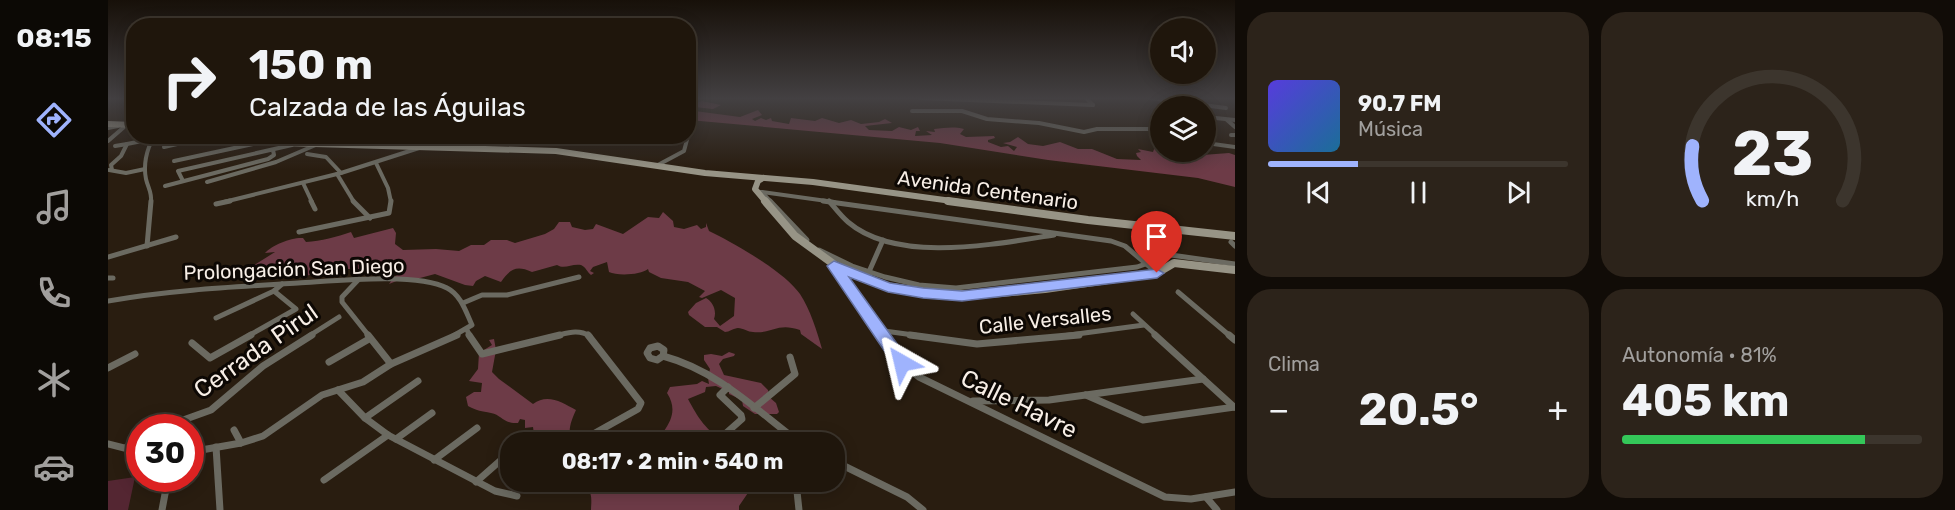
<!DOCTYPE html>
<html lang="es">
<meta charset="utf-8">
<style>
body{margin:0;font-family:Rubik,sans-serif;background:#2c231a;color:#f1f3f6;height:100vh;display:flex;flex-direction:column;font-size:22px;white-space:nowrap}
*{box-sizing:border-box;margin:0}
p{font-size:20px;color:#a19f9d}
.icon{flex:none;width:33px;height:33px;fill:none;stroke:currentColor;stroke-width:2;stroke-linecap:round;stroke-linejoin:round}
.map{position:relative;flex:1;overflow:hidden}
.panel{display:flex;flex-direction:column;gap:12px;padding:12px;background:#110c07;width:720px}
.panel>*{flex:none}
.guide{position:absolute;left:18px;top:18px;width:570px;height:126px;border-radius:24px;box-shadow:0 3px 15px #0003,0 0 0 2px #3c352d;background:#1f160c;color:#f1f3f6;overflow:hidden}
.controls{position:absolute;left:1042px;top:18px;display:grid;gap:12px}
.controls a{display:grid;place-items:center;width:66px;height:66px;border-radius:50%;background:#1f160c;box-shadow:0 3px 15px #0003,0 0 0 2px #3c352d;font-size:30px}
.speed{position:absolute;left:18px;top:414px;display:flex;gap:12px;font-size:30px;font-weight:700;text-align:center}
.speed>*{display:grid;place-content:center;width:78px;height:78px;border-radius:50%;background:#1f160c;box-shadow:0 3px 15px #0003,0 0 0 2px #3c352d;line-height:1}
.speed .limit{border:9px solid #d22;background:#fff;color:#111}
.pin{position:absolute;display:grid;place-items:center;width:51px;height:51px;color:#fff;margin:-62px -26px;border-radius:50% 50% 50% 0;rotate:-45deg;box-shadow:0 0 6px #0007}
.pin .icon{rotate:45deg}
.me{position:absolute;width:66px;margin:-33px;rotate:323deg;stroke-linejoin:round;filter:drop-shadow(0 0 4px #0008)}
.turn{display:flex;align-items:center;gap:21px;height:126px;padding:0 24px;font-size:27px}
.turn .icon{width:78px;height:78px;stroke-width:2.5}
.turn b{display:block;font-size:42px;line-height:51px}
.big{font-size:45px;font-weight:700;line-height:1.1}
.panel .tile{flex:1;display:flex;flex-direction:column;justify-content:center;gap:9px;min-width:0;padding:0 21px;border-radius:24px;background:#2c231a}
.panel .dial{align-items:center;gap:0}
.dial svg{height:156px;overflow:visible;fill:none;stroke:#3c352d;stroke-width:7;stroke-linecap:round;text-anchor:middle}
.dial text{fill:#f1f3f6;stroke:none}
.song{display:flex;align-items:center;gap:18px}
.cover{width:72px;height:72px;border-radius:9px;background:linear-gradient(135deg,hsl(250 70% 55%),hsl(200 70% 35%))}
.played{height:6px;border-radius:3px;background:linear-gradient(90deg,#9fb3fd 30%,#3c352d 30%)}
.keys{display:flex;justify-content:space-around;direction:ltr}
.heat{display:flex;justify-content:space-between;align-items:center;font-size:33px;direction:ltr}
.charge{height:9px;border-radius:4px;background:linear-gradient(90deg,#34c759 81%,#3c352d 0)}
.panel .tiles{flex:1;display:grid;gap:12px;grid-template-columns:repeat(2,1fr)}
.trip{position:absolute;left:392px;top:432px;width:345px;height:60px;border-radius:24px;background:#1f160c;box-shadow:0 3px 15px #0003,0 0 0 2px #3c352d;font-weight:700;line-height:60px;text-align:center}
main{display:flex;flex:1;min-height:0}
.menu{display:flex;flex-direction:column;width:108px;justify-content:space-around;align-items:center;background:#0c0905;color:#a19f9d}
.menu .icon{width:42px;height:42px}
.menu .current{color:#9fb3fd}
.menu b{font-size:27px;color:#f1f3f6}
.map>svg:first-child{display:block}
.green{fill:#542632}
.forest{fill:#6d3b47}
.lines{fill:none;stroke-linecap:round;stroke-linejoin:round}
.street-far2{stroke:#6b6a61;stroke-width:4}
.street-far1{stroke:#6b6a61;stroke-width:5}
.street{stroke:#6b6a61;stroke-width:7}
.secondary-far1{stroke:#979486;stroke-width:6}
.secondary{stroke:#979486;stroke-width:8}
.route{fill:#9fb3fd;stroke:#6774a4;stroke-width:1.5}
.labels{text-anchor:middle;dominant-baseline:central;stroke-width:6;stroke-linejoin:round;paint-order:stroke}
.street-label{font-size:20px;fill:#f7eee6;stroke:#0d0804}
.near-street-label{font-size:24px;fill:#f7eee6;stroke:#0d0804}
</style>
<main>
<nav class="menu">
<b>08:15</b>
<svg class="icon current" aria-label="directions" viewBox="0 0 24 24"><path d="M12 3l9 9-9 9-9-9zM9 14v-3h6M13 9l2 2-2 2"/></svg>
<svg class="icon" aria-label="music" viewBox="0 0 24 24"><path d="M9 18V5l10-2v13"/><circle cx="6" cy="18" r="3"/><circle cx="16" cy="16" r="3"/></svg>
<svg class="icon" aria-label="phone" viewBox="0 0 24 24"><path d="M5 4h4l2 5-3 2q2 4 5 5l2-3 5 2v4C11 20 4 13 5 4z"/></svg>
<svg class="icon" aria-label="climate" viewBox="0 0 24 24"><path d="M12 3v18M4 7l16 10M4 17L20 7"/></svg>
<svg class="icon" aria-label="car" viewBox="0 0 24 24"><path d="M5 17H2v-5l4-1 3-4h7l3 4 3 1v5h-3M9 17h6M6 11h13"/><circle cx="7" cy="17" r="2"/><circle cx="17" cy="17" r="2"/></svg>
</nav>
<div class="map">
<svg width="1127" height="510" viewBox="0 0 1127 510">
<rect width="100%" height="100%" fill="#291d10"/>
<polygon class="green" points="27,477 20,510 0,510 0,481"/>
<g class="forest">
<path d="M594,101l19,4 -8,4 -18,-2v4l45,6 18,-7 4,5 -10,4 3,2 6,-3 5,2 5,-2 1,3 17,3 2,-6 24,3 7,-3 17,5 12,-3 10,4 18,-2 6,-3 7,4 -27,3 4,4 23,1 7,-4 12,3 7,-3 2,4h-4l-1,5 17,-1 -6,-4 9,1 -1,-3c11,-1 19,-3 30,0l-4,5 6,3 28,-1 1,2 -7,2v2l13,5 7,-1 6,5 3,-4 -14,-4 7,-1 8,-5 10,7 15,2 17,-4 18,7h14l25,10 24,1 -4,-4 -1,-3 5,-1 -3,-3 15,3 3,-8 5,2v6l28,4 40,-3 6,2v32l-37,-9 -150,-18 -108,-17 -251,-23v-15z"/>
<path d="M555,212l10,9 1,6 10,2 13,-4 4,4 5,-2v-4l3,8c25,12 76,41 91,63 10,15 17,37 22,55l-21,-15 -1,-4c-23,-8 -27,4 -47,2 -5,0 -10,-4 -15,-4 -4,0 -9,4 -13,4l-8,-5h-12l-16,-12 -1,-3 8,-9 10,-5c7,4 11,13 8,21l6,7 14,-10 1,-18 -14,-8 -19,8 -3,-1 6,-6 -17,-9 -27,-4 -12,-6 -1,-3c-7,6 -31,7 -39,3l-2,-10 -14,5 -3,4 4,2 -3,2c-4,-3 -5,-8 -10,-10 -9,-2 -16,5 -24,0l-25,7c-16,-7 -22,-3 -31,10l-16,-6 -9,5 -3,5 -8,-1 -30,-11 -15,4h-16l-15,6 5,-7 5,-3 3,-7 -7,2 2,-5c-14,0 -25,-1 -33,11l-8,1 -3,-7h-25l-25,8 -2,-2 1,-4 -16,-3v-3l-18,4h-20l27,-17 -10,1c7,-8 27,-16 38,-15l3,4c15,-1 31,-5 45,-10l3,6 39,-10 3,5 -1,11 8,6 33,-1 23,2 12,-6h13l7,-5h16l8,3 30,-9 9,-5 5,-7h11l2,5 13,3 8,-1 3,-5 27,10 25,-17 11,1z"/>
<path d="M386,339l2,11 -4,22 7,7 34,25c14,-11 29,-2 43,6 -5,11 -9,21 -4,32h-37l-2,-15 -8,1v-8l-5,-1 -2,4c-15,1 -16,-8 -27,-10 -10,-2 -13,-2 -23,-7l-2,-9 8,-5h7l1,-9 -13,-2 9,-12 1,-16 13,-8 -3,-5z"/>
<path d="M621,352l6,2 -1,2 -11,3 -4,5 5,11 37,8 7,7 1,7 7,6 3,9 -2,2h-22l-12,-8 -1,-6 -13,-6v-2l-13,-6 -10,1 -1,5 -17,7c9,17 19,34 38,42l17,-10 4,3 -2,2 3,6h-110l10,-12 16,1c9,-13 12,-24 3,-38l3,-6 27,-3 5,-3 7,3 -1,-6 2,-9 -6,-9v-5l7,-1 11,2z"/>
<path d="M473,482h167l4,5 -13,19v4h-148c1,-14 1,-20 -10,-28z"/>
</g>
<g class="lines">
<g class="street-far2">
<polyline points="813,98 985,105"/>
<polyline points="978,98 985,105"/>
<polyline points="1042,98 1118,108"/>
<polyline points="804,111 854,111 879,119 931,123 976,132 989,129 1053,129"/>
<polyline points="1098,117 1127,120"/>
<polyline points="1119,120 1127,127"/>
<polyline points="0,128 10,126"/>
<polyline points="1123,135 1127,135"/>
<polyline points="66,140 67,136"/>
<polyline points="0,141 23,121 22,116 26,113"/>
<polyline points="1098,143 1127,147"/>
<polyline points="7,146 19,144"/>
<polyline points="56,147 104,136"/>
<polyline points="199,154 218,157 233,173"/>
<polyline points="66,161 145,144"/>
<polyline points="268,163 280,188 283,202"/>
<polyline points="548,166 576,151 580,136"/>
<polyline points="1,170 18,173 37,169"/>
<polyline points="4,170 3,165 13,156 19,144 44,139"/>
<polyline points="229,174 246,202"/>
<polyline points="75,181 70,171 184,145"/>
<polyline points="99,182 168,162 210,144"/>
<polyline points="195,183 204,202"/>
<polyline points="57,186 160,159 166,155 165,150"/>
<polyline points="649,192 654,192 663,202"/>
<polyline points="654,192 726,202"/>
<path d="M43,202c1,-10 -3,-14 -5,-23 -3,-15 1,-30 8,-43"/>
<polyline points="116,202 233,173 311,148"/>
</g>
<g class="street-far1">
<polyline points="203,201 207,209"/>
<polyline points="245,201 262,218"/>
<polyline points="662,201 699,240"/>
<polyline points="715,201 1003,241 1017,246 1049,273"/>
<path d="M721,201c6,7 12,15 19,21 49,42 147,22 206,13"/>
<polyline points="108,204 122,201"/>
<polyline points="191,232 281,213 283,201"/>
<polyline points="1123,242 1127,246"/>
<polyline points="39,246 43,201"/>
<polyline points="711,250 744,266 777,277 811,285 848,288 1029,267 1063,255 1127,264"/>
<polyline points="0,257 68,237"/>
<polyline points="726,267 775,336"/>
<polyline points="760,274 775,240"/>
<polyline points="0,278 5,278"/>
<polyline points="251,279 234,297 234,302 261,336"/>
<polyline points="1070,292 1122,336"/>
<path d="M0,301c63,-11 126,-14 190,-18 36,-2 119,-11 149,5 14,7 19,24 25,37l-19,11"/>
<polyline points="355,303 374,295 399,295 471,277"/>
<polyline points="1025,314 1049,336"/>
<polyline points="108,318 166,291 174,284"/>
<polyline points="359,330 362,336"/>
<polyline points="769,330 813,336"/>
<polyline points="140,336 188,309 166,291"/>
<polyline points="201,336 231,317"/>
<path d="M447,336c13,-3 23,-7 35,0"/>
<polyline points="954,336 1036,325"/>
</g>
<g class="street">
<polyline points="260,335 283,364"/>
<polyline points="361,335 374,354 452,335"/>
<polyline points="774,335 794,363 811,377 1057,497 1083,499 1127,492"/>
<polyline points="802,335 869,344 971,335"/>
<polyline points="1047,335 1126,407"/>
<polyline points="1121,335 1127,340"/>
<polyline points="84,343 102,358 143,335"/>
<polygon points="550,346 556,350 555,356 549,360 542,358 539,353 542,348"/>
<path d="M555,356c55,15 92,53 136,86"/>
<polyline points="221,362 261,339"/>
<polyline points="0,368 27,354"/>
<polyline points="230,390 257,418 280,435 387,491 409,496"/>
<polyline points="978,395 1035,420 1127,407"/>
<polyline points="865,401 941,400 1095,379"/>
<polyline points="646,408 687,374 682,357"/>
<polyline points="257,418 310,381"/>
<polyline points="53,428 103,410 155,366 204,335"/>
<polyline points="126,430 133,443"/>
<polyline points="288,439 324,413"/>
<polyline points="471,442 530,409 533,403 480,335"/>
<polyline points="608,442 634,419 633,415 612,395 620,387"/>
<polyline points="0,444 32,452"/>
<polyline points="19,447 32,437"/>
<polyline points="108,447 112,510"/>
<polyline points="82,452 133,443 155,436 214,395 255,382 283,364 349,335"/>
<polyline points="326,460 369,428"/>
<polyline points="726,461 799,497 815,510"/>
<polyline points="216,480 280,435"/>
<polyline points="368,482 402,452"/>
<polyline points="688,482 691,510"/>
<polyline points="554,483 557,482"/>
<polyline points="1098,497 1109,510"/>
<polyline points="54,510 60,478"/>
</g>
<g class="secondary-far1">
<polyline points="0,124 26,125"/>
<polyline points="110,136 137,142 448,151 597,173 705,182 851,202"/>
<polyline points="655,178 650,181 647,189 658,202"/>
</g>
<g class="secondary">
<polyline points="657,201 687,236 731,268 778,286 829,294 882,294 937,289 1049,273 1066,263 1127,270"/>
<polyline points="840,201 980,220 1127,236"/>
</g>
</g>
<linearGradient id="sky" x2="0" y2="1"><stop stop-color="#171009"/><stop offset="0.58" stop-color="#434042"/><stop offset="1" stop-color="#434042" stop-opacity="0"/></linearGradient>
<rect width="1127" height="170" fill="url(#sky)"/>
<polygon class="route" points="726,261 782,283 815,288 854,291 1049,269 1056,273 1049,278 854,301 815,298 780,292 741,277 800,359 803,363 800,368 794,370 788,368 719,266"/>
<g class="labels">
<g class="street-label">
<text transform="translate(880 190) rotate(8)">Avenida Centenario</text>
<text transform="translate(186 269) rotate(-2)">Prolongación San Diego</text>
<text transform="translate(937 320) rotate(-6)">Calle Versalles</text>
</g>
<g class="near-street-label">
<text transform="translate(148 351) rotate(-35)">Cerrada Pirul</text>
<text transform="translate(911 404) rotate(26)">Calle Havre</text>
</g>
</g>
</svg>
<div class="controls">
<a><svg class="icon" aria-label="sound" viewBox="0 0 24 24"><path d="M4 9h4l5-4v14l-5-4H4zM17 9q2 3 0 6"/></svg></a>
<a><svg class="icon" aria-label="layers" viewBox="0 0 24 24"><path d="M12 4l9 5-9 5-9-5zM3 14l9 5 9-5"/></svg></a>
</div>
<div class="speed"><div class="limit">30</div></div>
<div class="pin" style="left:1049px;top:273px;background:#d93025"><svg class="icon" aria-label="arrive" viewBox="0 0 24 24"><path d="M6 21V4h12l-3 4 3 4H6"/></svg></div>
<svg class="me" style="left:794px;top:363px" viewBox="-20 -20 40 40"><path d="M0-17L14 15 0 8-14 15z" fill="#9fb3fd" stroke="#fff" stroke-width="4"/></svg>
<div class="trip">08:17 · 2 min · 540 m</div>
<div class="guide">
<div class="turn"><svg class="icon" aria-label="right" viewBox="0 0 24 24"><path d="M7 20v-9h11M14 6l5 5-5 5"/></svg><div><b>150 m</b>Calzada de las Águilas</div></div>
</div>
</div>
<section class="panel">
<div class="tiles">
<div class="tile">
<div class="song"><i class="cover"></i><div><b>90.7 FM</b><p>Música</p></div></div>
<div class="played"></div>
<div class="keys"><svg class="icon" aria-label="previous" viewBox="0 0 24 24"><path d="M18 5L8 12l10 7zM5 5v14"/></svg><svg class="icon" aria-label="pause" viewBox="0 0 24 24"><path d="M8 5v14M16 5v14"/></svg><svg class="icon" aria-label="next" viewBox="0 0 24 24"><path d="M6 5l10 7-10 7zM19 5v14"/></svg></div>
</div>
<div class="tile dial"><svg viewBox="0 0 100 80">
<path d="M14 69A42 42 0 1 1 86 69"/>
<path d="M14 69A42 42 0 0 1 9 41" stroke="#9fb3fd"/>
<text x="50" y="56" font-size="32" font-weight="700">23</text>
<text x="50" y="72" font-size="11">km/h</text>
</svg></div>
<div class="tile"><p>Clima</p>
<div class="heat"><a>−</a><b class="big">20.5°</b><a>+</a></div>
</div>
<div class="tile"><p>Autonomía · 81%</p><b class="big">405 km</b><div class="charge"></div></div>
</div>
</section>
</main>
